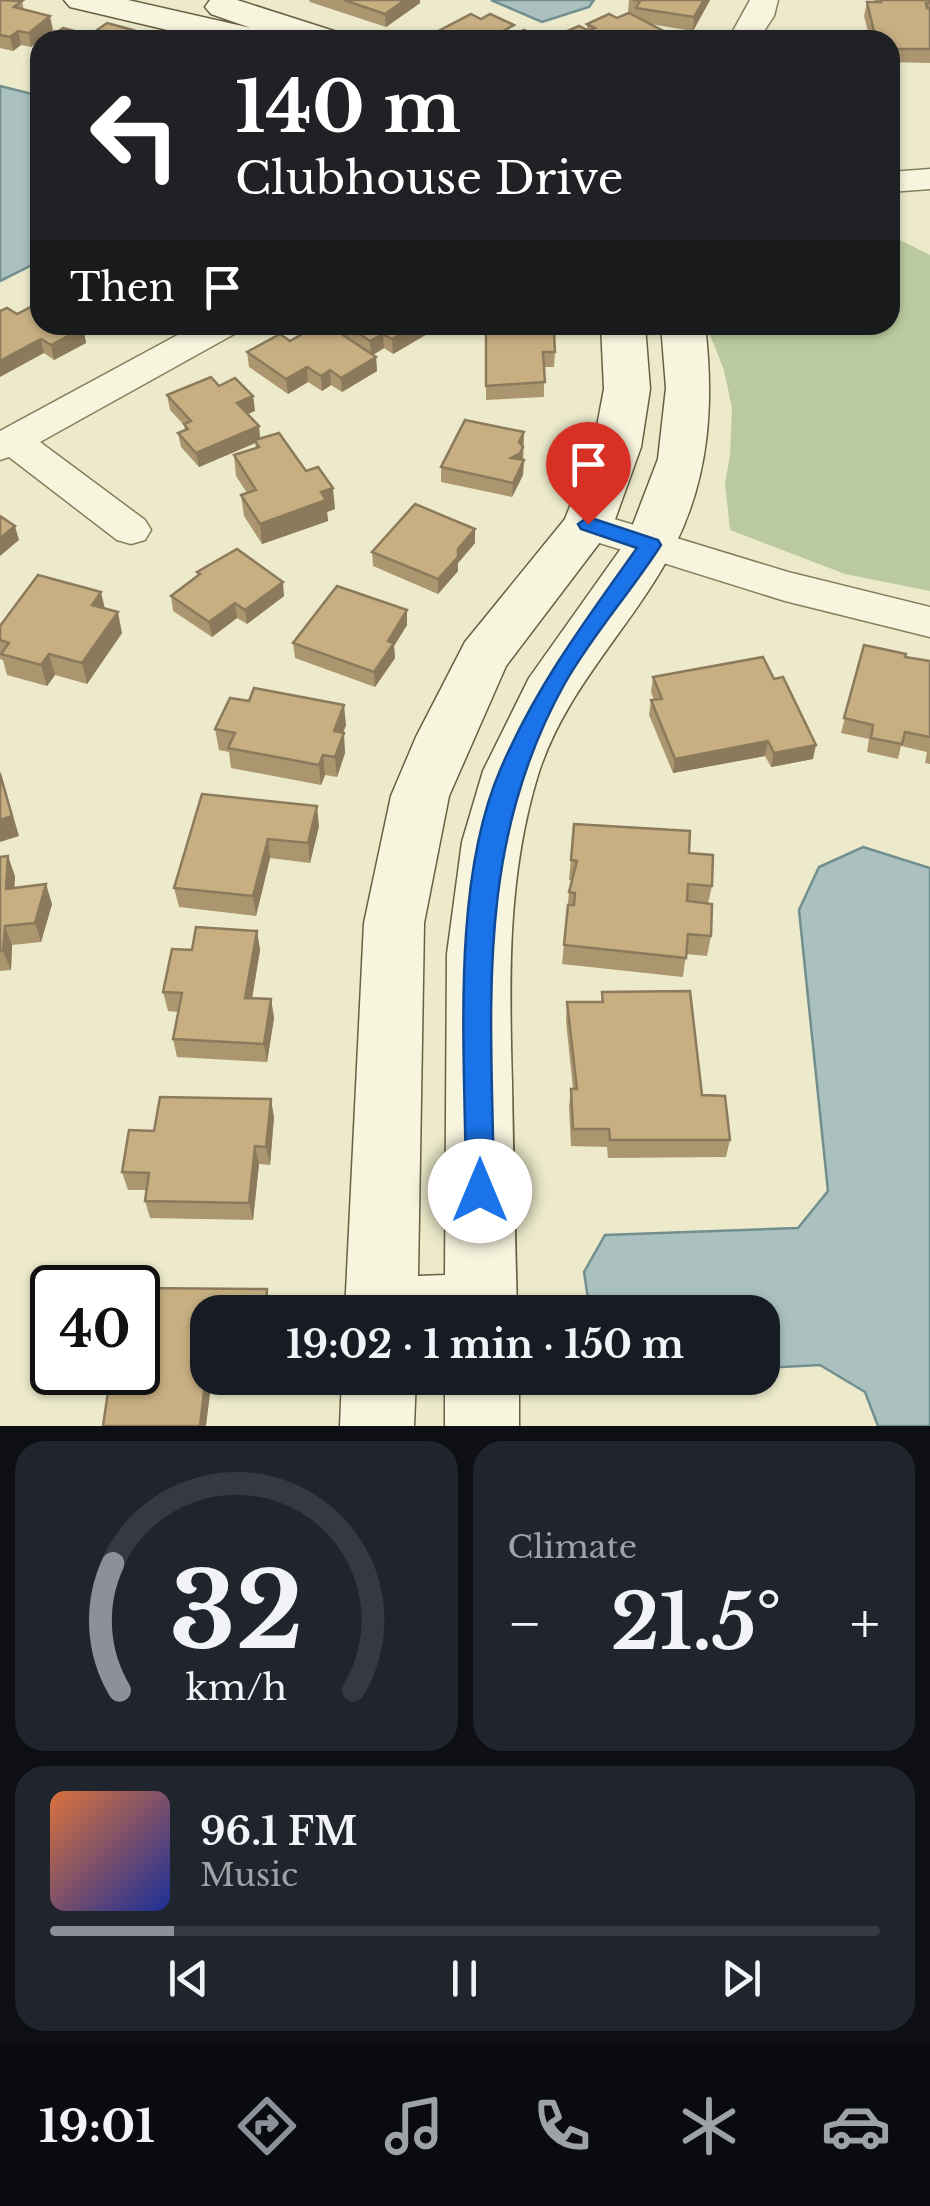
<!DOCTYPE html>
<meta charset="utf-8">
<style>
body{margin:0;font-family:"Libre Baskerville",serif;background:#20242c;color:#f1f3f6;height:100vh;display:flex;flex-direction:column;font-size:38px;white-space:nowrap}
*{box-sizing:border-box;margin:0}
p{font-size:32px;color:#9ea1a6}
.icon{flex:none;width:55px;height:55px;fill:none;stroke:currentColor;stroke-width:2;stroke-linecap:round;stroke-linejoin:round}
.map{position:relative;height:1426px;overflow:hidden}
.details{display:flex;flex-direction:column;gap:15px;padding:15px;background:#0d0f14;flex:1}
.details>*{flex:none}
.banner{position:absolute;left:30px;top:30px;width:870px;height:305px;border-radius:30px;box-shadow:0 2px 8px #0004;background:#202124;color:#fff;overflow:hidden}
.speed{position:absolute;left:30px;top:1265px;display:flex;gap:20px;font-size:50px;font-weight:700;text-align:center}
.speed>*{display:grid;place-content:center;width:130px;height:130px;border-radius:50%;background:#171b24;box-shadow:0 2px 8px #0004;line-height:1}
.speed .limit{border:5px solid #111;border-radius:15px;background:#fff;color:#111}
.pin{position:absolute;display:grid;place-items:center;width:85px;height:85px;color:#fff;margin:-102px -42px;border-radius:50% 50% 50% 0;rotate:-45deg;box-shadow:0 0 10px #0007}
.pin .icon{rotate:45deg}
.me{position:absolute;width:110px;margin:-55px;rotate:0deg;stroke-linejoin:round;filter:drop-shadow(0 0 8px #0008)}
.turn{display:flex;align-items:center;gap:35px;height:210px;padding:0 40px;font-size:45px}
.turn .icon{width:130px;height:130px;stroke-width:2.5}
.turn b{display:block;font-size:70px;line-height:85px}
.then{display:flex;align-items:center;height:95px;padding:0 40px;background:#0003;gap:20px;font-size:38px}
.big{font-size:75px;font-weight:700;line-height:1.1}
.details .card{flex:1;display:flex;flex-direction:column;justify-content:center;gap:15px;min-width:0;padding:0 35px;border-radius:30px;background:#20242c}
.details .dial{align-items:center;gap:0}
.dial svg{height:260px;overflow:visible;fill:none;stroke:#363941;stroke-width:7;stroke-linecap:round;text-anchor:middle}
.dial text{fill:#f1f3f6;stroke:none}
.song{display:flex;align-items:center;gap:30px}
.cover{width:120px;height:120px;border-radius:15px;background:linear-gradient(135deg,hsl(20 70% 55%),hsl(230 70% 35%))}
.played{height:10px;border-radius:5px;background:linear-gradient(90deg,#8c9099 15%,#363941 15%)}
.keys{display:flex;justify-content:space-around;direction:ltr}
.heat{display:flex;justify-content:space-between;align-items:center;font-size:55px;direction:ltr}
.details .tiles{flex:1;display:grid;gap:15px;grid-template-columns:1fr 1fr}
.card:last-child{grid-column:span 2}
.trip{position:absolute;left:190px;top:1295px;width:590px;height:100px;border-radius:30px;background:#171b24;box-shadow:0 2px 8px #0004;font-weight:700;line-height:100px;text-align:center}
.menu{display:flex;height:160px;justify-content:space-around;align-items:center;background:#090b0e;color:#9ea1a6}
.menu .icon{width:70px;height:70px}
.menu .current{color:#8c9099}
.menu b{font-size:45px;color:#f1f3f6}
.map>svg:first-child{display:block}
.green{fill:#baca9e}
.water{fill:#aac1bf;stroke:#718f8e;stroke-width:2.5}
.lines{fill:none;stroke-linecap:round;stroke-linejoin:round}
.street-casing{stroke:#877e5f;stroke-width:3}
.secondary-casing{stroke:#695f42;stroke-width:3}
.street{fill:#f7f5dd;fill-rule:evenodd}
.secondary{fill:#f7f5dd;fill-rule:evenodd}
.wall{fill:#ab9670}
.shaded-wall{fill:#8b7a5b}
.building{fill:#c7af82;stroke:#8b7a5b;stroke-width:2.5}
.route{fill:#1a73e8;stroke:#114b97;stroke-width:2.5}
</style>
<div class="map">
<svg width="930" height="1426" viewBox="0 0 930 1426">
<rect width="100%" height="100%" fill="#eceaca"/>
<polygon class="green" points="890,235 930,255 930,591 845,574 730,530 725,483 730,455 732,408 724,370 706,325 890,325"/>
<g class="water">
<polygon points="491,0 594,0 589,7 542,22"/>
<polygon points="0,86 40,96 40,261 0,281"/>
<polygon points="863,847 930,868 930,1426 878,1426 865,1392 820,1365 763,1368 762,1312 590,1312 584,1272 605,1235 798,1228 828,1191 799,910 819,867"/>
</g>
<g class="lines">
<g class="street-casing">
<g id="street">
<polygon points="750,0 778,0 774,16 758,40 728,40"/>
<polygon points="930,169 930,189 890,192 890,172"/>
<polygon points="196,325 241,325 236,333 40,442 145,520 151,530 145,540 131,544 117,540 9,457 0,460 0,431"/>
<polygon points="588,511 788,572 930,607 930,637 785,601 574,535 568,525 574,515"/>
</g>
</g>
<g class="secondary-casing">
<g id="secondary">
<polygon points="64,0 128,0 251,28 211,14 205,7 210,0 237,0 337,32 342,40 288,40 271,34 275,40 210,40 70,7"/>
<path d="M601,325h44l5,64 -9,58 -28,78 -107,141 -57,130 -25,127 -6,353 27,-1 2,-321 15,-112 21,-71 46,-93 98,-138 31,-81 8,-71 -5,-63h44c9,77 5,151 -31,222 -40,79 -108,139 -136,228 -31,101 -29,204 -26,309 1,76 3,152 5,228h-172l19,-389 27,-127 25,-59 49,-95 100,-123 28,-72 11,-58z"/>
<polygon points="342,1378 416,1378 414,1426 340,1426"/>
<rect x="445" y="1378" width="74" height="48"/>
</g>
</g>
<use href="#street" class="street"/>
<use href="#secondary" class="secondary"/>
</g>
<g class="wall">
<polygon points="0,0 22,1 24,10 53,30 31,47 21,45 13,51 0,48"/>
<polygon points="309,0 420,0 420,3 386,27 310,2"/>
<polygon points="629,0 710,0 693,31 650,24 673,36 673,40 556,40 556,36 587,30 587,24 617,18 629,13 628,13"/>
<polygon points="874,0 930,0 930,63 890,62 890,40 870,40 864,16 867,2 875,2"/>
<polygon points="17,314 83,328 86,343 54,360 44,353"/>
<polygon points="318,325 434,325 434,330 393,354 384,348 373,355 376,357 377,371 342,392 331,385 322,391 308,382 288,394 249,367 247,352 290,341"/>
<polygon points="486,333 555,352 554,367 544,367 544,397 486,400"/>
<polygon points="219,386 253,396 255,411 247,414 259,426 260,439 335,509 327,512 328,521 262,544 244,516 241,495 247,493 236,476 234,455 256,448 255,443 199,467 181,447 178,433 185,430 184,425 170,410 167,395"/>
<polygon points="524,432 523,475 512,497 441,482 441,467"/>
<polygon points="475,543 458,563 458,571 438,594 373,566 372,552"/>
<polygon points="197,572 284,596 247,624 237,618 212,637 173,611 171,596 197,577"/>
<polygon points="105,609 122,633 87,684 55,675 47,686 7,675 3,660 0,659 0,626"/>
<polygon points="407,610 407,625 394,646 395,658 375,687 295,658 293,643"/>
<polygon points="864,645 905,657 930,661 930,764 925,763 927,752 901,746 898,759 867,752 869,739 841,733"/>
<polygon points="653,677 813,759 771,767 765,756 673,773 649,715 651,700 654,700 651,692"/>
<polygon points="346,725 343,733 345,753 337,777 325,775 321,785 231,768 229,752 219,750 215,729"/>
<polygon points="202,794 319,826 310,863 270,858 256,916 179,907 174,888"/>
<polygon points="574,824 689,853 712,886 708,904 711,936 707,956 686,954 683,977 562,964 569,892 572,881 569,880"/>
<polygon points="0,857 15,876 14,888 52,904 41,942 12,945 11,970 0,971"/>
<polygon points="257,931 260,950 252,998 271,999 274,1018 267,1062 177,1057 173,1039 178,1012 168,1011 163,992 192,950"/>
<polygon points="602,992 702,1095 730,1140 726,1157 608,1158 607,1147 571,1146 569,1107 571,1089 573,1089 566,1021 567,1002 601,1002"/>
<polygon points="274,1117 270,1165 259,1164 253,1220 150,1218 145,1201 147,1190 128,1190 122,1172 154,1131"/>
</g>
<g class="shaded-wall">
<polygon points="405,0 420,0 420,3 386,27 385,14"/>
<polygon points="704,0 710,0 693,31 694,17"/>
<polygon points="50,16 53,30 31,47 29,33"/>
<polygon points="133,30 134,40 119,40"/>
<polygon points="18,31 21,45 13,51 10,37"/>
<polygon points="106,325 119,325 107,331"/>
<polygon points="418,325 434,325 434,330 393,354 392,339"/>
<polygon points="83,328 86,343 54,360 51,345"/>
<polygon points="383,334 384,348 371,356 370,341"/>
<polygon points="41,339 44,353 0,377 0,361"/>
<polygon points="376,357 377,371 342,392 341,378"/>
<polygon points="307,367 308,382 288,394 286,379"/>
<polygon points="330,370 331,385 322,391 321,376"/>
<polygon points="253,396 255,411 239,418 237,403"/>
<polygon points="259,426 260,441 199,467 196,453"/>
<polygon points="524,432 522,461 511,458"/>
<polygon points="524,460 523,475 512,497 513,483"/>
<polygon points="333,488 335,509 327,512 328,521 262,544 260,524 321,492"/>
<polygon points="15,526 19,540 0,556 0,538"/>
<polygon points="475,529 475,543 458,563 458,549"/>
<polygon points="458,557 458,571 438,594 438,579"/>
<polygon points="283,582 284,596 247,624 245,610"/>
<polygon points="101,592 106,613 92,605"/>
<polygon points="235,603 237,618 212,637 209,622"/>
<polygon points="407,610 407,625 394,646 395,658 375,687 374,672 388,641"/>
<polygon points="118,612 122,633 87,684 82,663"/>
<polygon points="49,654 55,675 47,686 41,665"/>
<polygon points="344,705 346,725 336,751 334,731"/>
<polygon points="344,733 345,753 337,777 335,757"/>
<polygon points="768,741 765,756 673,773 675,759"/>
<polygon points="816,745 813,759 771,767 774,753"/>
<polygon points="323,755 325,775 321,785 319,765"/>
<polygon points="0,771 19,836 0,842"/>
<polygon points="317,806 319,826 310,863 308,843"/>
<polygon points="268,839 270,858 256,916 253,896"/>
<polygon points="8,856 15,876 13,908 6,889"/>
<polygon points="46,884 52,904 41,942 35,923"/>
<polygon points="5,926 12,945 11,970 3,951"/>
<polygon points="257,931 260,950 249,1017 245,998"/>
<polygon points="271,999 274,1018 267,1062 264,1044"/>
<polygon points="271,1099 274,1117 270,1165 266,1147"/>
<polygon points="255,1146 259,1164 253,1220 249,1203"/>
<polygon points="267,1289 270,1305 270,1312 265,1312"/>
<polygon points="208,1358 208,1378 212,1378 206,1426 200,1426"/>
</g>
<g class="building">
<polygon points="0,0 22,1 14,7 50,16 29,33 18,31 10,37 0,35"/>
<polygon points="344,0 405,0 385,14"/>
<polygon points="633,0 704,0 694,17 636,8 640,1"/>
<polygon points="880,0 930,0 930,3 926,3 927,8 930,8 930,49 890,49 890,40 876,40 867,2 881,2"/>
<polygon points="629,13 673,36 664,40 563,40 556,36 579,26 589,31 595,28 587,24 609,14 617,18"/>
<polygon points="471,14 481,19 490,14 514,25 505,30 516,35 524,30 540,37 535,40 437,40 429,36"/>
<polygon points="107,23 133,30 119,40 46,40 63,28 90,35"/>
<polygon points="142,35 157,40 134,40"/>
<polygon points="40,302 40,325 78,325 83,328 51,345 41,339 0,361 0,311 7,308 17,314"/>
<polygon points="318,325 328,325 376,357 341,378 330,370 321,376 307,367 286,379 247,352 280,334 290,341"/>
<polygon points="347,325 418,325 392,339 383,334 370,341"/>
<polygon points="554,332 555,352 543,352 545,382 486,386 486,333"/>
<polygon points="211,377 219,386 235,378 253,396 237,403 259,426 196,453 178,433 188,429 184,424 191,421 167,395"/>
<polygon points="465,420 524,432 519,442 523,447 520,453 511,458 524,460 513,483 441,467"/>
<polygon points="279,433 306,471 318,467 333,488 321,492 326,500 260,524 241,495 256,490 234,455 259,447 255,440"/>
<polygon points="415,504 475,529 458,549 458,557 438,579 372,552"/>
<polygon points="0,516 15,526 0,538"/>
<polygon points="237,549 283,582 245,610 235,603 209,622 171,596 200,574 197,572"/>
<polygon points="38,575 101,592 92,605 118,612 82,663 49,654 41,665 1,654 9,643 0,640 0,626"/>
<polygon points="337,586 407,610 388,641 394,643 374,672 293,643"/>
<polygon points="864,645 906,654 905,657 930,661 930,737 905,732 902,744 871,738 873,725 844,718"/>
<polygon points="763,657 774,679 783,677 816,745 774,753 768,741 675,759 651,700 662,699 653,677"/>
<polygon points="254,688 344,705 334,731 344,733 335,757 323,755 319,765 228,748 235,733 215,729 230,698 249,701"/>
<polygon points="0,774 12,816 0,820"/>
<polygon points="202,794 317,806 308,843 268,839 253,896 174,888"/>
<polygon points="574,824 690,831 689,853 713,855 712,886 688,884 687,901 712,904 711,936 688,934 686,958 564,945 568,905 574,905 575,893 569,892 577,861 571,860"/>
<polygon points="8,856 6,889 46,884 35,923 5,926 3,951 0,951 0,857"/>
<polygon points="196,927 257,931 245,998 271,999 264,1044 173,1039 182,993 163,992 172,949 192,950"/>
<polygon points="690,991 702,1095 725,1096 730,1140 610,1140 609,1129 573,1129 571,1089 577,1089 567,1002 603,1002 602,992"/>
<polygon points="160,1097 271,1099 266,1147 255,1146 249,1203 145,1201 149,1173 122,1172 129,1130 154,1131"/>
<polygon points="138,1288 267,1289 265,1312 208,1312 208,1358 200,1426 103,1426 111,1372 138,1372"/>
</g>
<path class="route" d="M588,517l70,23 3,5c-30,47 -69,90 -96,138 -92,164 -73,328 -71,508l-4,9 -10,4 -10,-4 -4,-9c0,-129 -17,-304 35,-423 36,-83 84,-147 136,-220l-56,-19 -3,-5z"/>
</svg>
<div class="speed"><div class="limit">40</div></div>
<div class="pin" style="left:588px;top:524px;background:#d93025"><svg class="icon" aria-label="arrive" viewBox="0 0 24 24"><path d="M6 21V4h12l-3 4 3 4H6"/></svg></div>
<svg class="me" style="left:480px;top:1191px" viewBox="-20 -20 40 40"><circle r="19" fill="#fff"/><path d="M0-13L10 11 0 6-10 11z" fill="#1a73e8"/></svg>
<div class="trip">19:02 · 1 min · 150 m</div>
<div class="banner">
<div class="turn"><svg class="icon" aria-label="left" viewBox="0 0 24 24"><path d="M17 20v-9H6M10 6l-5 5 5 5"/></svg><div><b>140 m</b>Clubhouse Drive</div></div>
<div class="then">Then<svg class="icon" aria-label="arrive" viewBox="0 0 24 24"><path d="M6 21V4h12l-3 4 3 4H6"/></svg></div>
</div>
</div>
<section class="details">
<div class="tiles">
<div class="card dial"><svg viewBox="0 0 100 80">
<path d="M14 69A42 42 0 1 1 86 69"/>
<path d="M14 69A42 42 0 0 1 12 30" stroke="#8c9099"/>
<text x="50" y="56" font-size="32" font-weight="700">32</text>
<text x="50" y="72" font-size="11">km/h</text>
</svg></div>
<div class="card"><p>Climate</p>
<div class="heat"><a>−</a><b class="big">21.5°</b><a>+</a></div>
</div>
<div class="card">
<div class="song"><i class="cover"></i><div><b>96.1 FM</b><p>Music</p></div></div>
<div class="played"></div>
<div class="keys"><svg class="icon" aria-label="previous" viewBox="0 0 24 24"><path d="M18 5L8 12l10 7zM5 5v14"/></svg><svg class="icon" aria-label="pause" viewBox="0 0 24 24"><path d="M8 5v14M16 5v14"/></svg><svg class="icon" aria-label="next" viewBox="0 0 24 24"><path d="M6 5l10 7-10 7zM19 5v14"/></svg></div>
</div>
</div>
</section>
<nav class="menu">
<b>19:01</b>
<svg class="icon current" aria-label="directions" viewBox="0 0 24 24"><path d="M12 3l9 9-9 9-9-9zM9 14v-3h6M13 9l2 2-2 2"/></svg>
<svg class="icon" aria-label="music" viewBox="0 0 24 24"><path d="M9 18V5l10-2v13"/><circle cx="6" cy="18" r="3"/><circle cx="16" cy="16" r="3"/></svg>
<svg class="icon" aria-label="phone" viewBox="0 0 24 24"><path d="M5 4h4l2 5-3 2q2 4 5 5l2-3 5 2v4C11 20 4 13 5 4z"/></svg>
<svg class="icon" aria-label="climate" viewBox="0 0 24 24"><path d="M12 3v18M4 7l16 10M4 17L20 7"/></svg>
<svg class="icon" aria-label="car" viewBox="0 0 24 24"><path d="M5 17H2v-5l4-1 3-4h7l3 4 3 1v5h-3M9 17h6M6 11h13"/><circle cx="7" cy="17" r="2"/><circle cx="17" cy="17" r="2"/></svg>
</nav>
